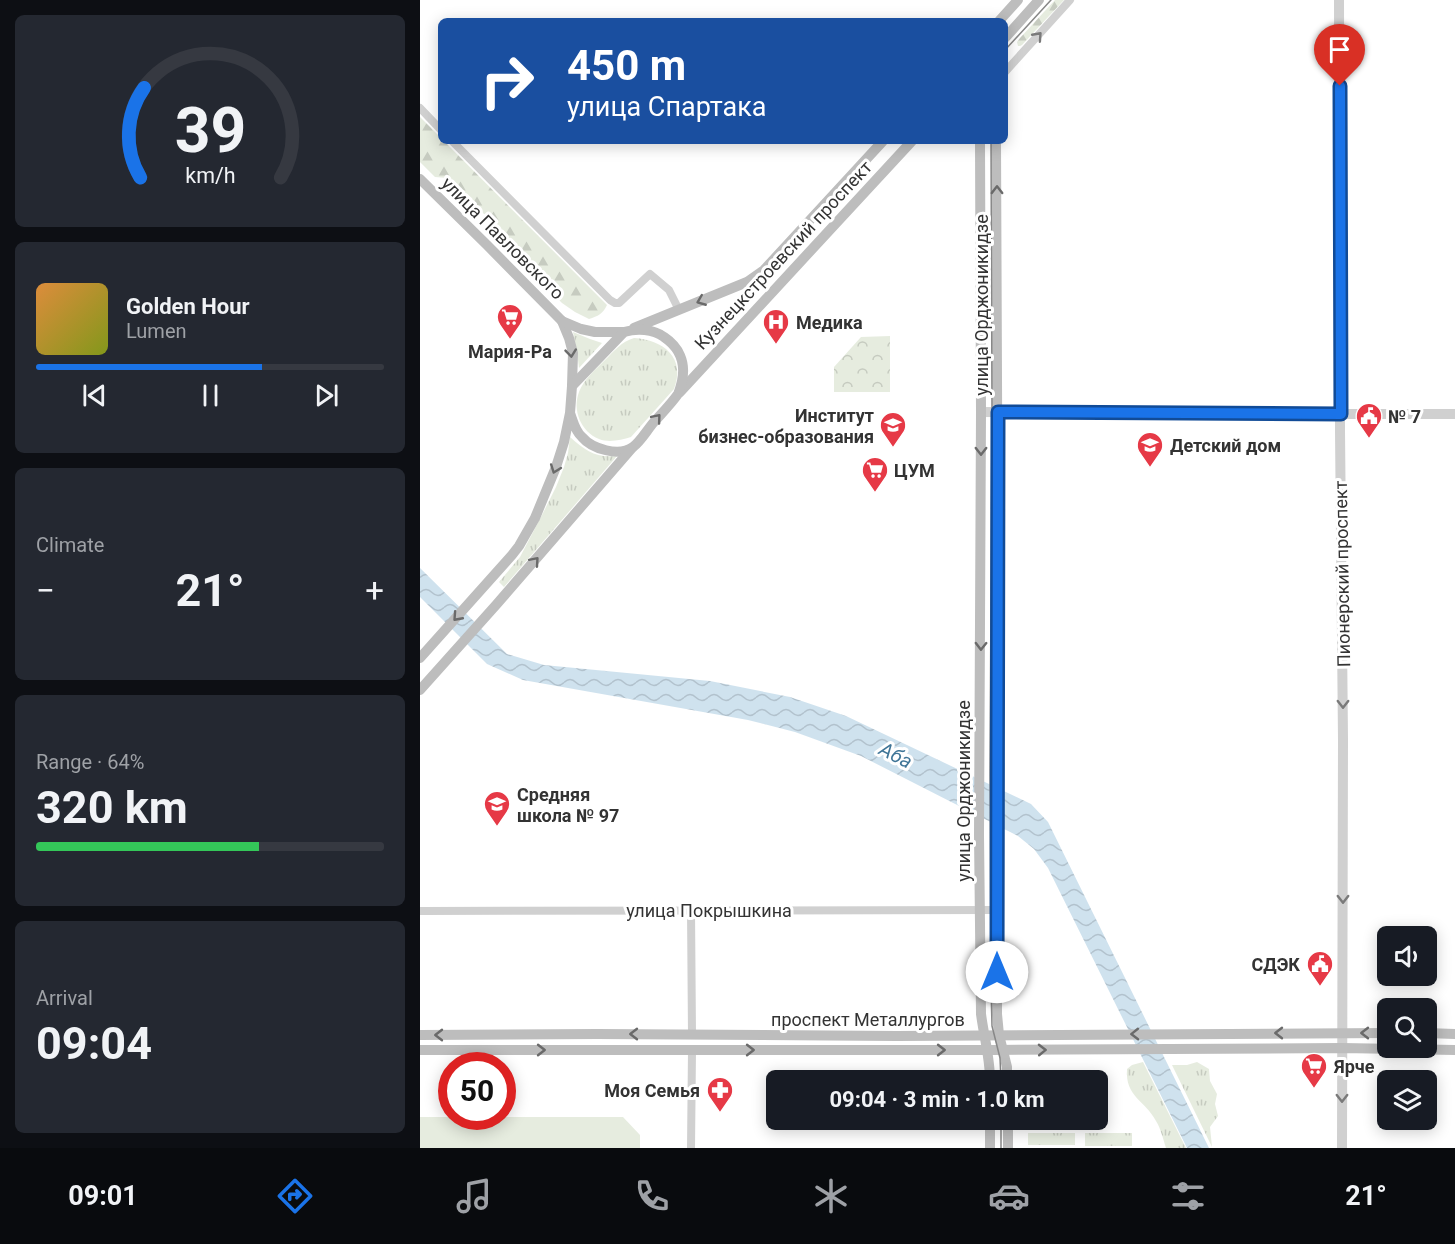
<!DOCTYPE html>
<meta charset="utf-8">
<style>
body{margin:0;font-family:Roboto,sans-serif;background:#242831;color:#f1f3f6;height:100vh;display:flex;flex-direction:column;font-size:22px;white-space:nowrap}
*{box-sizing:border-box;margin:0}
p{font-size:20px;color:#9ea1a6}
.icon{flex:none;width:33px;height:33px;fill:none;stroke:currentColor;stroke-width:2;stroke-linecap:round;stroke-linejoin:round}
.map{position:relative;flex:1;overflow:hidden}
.side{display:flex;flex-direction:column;gap:15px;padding:15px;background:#0d0f14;width:420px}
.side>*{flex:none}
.banner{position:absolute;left:18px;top:18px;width:570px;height:126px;border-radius:9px;box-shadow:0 3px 15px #0003;background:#1a4fa0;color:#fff;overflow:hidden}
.fabs{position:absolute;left:957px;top:926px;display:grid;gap:12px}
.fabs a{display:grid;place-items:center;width:60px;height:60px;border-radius:9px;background:#171b24;box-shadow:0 3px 15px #0003;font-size:30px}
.speed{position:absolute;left:18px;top:1052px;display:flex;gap:12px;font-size:30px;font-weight:700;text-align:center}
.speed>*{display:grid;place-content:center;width:78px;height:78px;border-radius:50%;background:#171b24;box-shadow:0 3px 15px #0003;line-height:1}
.speed .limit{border:9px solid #d22;background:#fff;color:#111}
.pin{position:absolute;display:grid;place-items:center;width:51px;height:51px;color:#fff;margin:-62px -26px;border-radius:50% 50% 50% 0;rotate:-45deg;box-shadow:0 0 6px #0007}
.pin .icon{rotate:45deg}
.me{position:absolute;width:66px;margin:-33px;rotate:0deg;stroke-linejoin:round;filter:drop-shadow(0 0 4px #0008)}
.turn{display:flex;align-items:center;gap:21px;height:126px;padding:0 30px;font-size:27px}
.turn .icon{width:78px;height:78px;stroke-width:2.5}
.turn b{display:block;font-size:42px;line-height:51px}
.big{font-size:45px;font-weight:700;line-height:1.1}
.side .card{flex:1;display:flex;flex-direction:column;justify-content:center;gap:9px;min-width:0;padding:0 21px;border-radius:9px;background:#242831}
.side .dial{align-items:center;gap:0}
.dial svg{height:156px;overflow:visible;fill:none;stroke:#363941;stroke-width:7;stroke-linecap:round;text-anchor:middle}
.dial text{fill:#f1f3f6;stroke:none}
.song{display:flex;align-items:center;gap:18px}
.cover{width:72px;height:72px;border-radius:9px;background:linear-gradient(135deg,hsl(30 70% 55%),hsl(70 70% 35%))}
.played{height:6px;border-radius:3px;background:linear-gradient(90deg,#1a73e8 65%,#363941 65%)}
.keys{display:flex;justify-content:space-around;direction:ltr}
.heat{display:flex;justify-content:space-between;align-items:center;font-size:33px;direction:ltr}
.charge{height:9px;border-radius:4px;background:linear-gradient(90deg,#34c759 64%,#363941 0)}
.trip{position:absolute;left:346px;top:1070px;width:342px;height:60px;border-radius:9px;background:#171b24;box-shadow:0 3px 15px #0003;font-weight:700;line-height:60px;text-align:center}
.tab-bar{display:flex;height:96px;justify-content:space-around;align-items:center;background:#090b0e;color:#9ea1a6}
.tab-bar .icon{width:42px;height:42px}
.tab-bar .active{color:#1a73e8}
.tab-bar b{font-size:27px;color:#f1f3f6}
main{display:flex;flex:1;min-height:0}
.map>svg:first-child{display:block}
.grass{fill:url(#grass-tufts)}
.forest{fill:url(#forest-firs)}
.park{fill:url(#park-crowns)}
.pitch{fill:#e6ecdf}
.water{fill:url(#water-waves)}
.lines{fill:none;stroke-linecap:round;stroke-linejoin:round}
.minor{stroke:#d0d0d0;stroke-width:8}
.tertiary{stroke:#d0d0d0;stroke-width:10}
.secondary{stroke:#bdbdbd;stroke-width:10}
.tram{stroke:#888;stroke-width:1.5}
.oneway{stroke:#7a7a7a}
.oneway2{stroke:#6a6a6a}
.route-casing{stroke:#114b97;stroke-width:15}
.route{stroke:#1a73e8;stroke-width:10}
.labels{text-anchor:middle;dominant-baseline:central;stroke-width:6;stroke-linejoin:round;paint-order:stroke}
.street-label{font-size:18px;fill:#333;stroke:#fff}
.poi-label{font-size:18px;font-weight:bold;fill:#333;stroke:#fff;text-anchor:start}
.water-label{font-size:20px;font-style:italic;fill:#3f7597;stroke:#fff}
</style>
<main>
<section class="side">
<div class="card dial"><svg viewBox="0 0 100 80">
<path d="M14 69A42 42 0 1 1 86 69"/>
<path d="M14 69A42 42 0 0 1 16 23" stroke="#1a73e8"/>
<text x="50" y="56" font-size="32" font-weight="700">39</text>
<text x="50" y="72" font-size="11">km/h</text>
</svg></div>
<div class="card">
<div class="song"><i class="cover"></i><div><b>Golden Hour</b><p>Lumen</p></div></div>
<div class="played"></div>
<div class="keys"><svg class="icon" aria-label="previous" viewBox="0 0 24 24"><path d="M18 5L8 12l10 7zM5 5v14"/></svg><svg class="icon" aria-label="pause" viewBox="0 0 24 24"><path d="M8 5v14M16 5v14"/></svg><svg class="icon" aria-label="next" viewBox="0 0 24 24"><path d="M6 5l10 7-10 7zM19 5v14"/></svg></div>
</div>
<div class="card"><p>Climate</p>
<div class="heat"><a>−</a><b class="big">21°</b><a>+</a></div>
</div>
<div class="card"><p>Range · 64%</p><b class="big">320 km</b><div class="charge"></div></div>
<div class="card"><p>Arrival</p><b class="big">09:04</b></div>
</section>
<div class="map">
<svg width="1035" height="1148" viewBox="0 0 1035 1148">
<defs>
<pattern id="grass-tufts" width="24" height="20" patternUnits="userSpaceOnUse" patternTransform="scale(1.5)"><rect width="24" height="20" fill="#e6ecdf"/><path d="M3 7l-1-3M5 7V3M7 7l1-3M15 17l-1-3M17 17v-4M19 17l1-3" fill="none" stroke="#c6cbc0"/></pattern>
<pattern id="forest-firs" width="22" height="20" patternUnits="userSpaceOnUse" patternTransform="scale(1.5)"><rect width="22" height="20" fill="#e6ecdf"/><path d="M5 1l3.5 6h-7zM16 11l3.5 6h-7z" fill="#c6cbc0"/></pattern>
<pattern id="park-crowns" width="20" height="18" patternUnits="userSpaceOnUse" patternTransform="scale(1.5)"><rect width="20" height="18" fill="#e6ecdf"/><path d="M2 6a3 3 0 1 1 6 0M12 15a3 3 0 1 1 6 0" fill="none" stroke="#c6cbc0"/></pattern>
<pattern id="water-waves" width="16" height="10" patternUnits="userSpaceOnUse" patternTransform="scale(1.5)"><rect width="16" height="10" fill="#cfe2ee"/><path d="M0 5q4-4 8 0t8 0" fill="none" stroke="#b2c2cd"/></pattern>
</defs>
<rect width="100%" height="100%" fill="#fff"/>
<g class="grass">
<polygon points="153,332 170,339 182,343 159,368 157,352"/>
<path d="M214,338c30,2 52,20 40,51l-43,48c-10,3 -22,6 -32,2 -18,-7 -27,-29 -20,-47 5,-13 16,-22 26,-32 9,-9 16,-18 29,-22z"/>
<path d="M150,437c16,14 25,21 47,19l-113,131 -5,-5 21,-25 23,-44 13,-26 8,-20 4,-14z"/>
<path d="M723,1062l43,86h-20c-3,-9 -5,-19 -10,-27 -11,-21 -31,-24 -29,-52l5,-4z"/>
<polygon points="777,1062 789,1069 790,1081 797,1094 795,1104 798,1116 790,1127 792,1147 752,1065 767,1065"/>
<rect x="608" y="1133" width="47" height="12"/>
<rect x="665" y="1133" width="47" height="13"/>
</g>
<g class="forest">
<polygon points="635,0 644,0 602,45 600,46 598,46 597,42 600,38"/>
<path d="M0,117l21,21v3h3l163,164c-4,9 -9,11 -18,14l-14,-7 -13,-9 -65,-65 -8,-19 -41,-41 -13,-1 -15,-15z"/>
</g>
<polygon class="park" points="470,336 470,392 414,392 414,367 441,337"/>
<polygon class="pitch" points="0,1117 203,1117 220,1135 220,1148 0,1148"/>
<polygon class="water" points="0,568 87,654 124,665 290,681 370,697 426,716 611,804 628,822 789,1148 767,1148 628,868 614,849 598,836 441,756 375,732 328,720 103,680 67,664 0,597"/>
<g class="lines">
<g class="minor">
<polyline points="585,72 650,0"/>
<polyline points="0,108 21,130"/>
<polyline points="32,141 190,300 195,303 199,303 230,274 249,290 259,310"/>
<polyline points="271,910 272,1035"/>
<polyline points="0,911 577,910"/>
<polyline points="271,1148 272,1050"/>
</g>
<g class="tertiary">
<polyline points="919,0 920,431 923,740 922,1148"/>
<polyline points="561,412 762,414 1035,414"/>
</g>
<g class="secondary">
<polyline points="579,21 598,0"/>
<polyline points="585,38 619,0"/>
<path d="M560,141l1,271 -2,423 2,179c3,23 9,44 9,66"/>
<polyline points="576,141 578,616 577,1014 579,1035 587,1067 587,1080"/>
<polyline points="0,179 67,245 142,321 149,338 153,353 152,386"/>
<polyline points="142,321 161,329 175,332 204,332"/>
<polyline points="214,328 327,282 344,270 463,141"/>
<polyline points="260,392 492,141"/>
<path d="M0,658l92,-103 7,-9 16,-28 21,-51 8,-25 6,-29 2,-27 52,-54c13,-4 29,-3 40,5 15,10 22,25 18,44 -1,4 -2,9 -4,13 -7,10 -16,19 -24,28 -7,8 -13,19 -21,25 -14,10 -41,2 -51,-10 -7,-6 -9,-16 -12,-24"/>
<polyline points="0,690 76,605 212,448"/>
<polyline points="1006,1033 1035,1034"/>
<polyline points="0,1035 177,1034 477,1036 968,1033"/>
<polyline points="0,1050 572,1050 922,1048 1035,1050"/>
<polyline points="588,1119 588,1148"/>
<polyline points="570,1148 570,1119"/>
</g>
<g class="tram">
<polyline points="585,50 631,0"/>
<polyline points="571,141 572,413 570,773 571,988 572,1026 580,1058 581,1080"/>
<polyline points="581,1148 581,1119"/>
</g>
</g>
<defs><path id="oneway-chevron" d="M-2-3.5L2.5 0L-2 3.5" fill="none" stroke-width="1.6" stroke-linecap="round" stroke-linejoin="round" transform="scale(1.5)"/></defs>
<g class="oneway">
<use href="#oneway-chevron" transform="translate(618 36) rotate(-48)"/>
<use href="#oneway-chevron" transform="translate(923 704) rotate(90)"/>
<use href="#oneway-chevron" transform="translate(923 899) rotate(90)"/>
<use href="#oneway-chevron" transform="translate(922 1098) rotate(90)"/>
</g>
<g class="oneway2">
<use href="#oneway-chevron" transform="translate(577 190) rotate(-90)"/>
<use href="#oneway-chevron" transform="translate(281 301) rotate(158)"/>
<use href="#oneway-chevron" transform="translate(151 353) rotate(84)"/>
<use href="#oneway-chevron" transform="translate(237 418) rotate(-50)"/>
<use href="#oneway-chevron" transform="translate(561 451) rotate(90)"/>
<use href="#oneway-chevron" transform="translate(135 469) rotate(110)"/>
<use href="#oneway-chevron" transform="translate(115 561) rotate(-49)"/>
<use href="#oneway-chevron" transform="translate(37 617) rotate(132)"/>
<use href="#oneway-chevron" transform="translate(561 646) rotate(91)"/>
<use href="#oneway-chevron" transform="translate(859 1033) rotate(180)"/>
<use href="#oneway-chevron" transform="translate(945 1033) rotate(-180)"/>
<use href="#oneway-chevron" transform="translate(214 1034) rotate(-180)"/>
<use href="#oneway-chevron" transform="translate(715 1034) rotate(179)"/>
<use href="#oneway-chevron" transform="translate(19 1035) rotate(180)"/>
<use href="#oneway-chevron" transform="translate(121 1050)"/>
<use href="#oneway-chevron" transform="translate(330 1050)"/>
<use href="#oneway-chevron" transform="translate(521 1050)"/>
<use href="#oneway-chevron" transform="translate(622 1050) rotate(-1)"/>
</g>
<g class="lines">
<g class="route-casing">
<polyline id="route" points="577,972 578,412 921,414 920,86"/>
</g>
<use href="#route" class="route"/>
</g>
<defs>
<g id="supermarket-pin" transform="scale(1.35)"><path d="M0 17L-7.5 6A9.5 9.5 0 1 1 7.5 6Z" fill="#e63946" stroke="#fff"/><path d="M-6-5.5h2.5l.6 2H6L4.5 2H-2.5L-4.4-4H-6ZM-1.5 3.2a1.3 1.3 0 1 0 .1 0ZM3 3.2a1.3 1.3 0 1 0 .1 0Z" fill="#fff"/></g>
<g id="hospital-pin" transform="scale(1.35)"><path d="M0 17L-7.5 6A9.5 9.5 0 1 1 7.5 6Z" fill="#e63946" stroke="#fff"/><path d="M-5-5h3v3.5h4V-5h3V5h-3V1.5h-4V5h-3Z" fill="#fff"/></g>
<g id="civic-pin" transform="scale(1.35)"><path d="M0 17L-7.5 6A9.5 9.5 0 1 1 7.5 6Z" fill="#e63946" stroke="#fff"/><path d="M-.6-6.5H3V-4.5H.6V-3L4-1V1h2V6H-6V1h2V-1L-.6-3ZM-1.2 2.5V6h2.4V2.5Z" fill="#fff"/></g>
<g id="university-pin" transform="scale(1.35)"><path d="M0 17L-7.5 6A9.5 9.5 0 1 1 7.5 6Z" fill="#e63946" stroke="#fff"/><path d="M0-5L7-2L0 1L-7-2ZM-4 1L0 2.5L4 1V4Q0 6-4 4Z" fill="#fff"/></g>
<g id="school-pin" transform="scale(1.35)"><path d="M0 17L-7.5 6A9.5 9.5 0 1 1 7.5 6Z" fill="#e63946" stroke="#fff"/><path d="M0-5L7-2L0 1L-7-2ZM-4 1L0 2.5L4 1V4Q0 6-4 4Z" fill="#fff"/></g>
<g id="pharmacy-pin" transform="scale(1.35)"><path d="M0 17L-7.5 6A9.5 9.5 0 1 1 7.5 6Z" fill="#e63946" stroke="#fff"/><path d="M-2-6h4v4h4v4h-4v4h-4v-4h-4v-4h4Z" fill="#fff"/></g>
</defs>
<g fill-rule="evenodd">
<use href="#supermarket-pin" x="90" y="317"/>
<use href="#hospital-pin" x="356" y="322"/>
<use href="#civic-pin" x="949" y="416"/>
<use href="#university-pin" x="473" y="425"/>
<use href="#school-pin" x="730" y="445"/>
<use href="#supermarket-pin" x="455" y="470"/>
<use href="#school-pin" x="77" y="804"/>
<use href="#civic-pin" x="900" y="964"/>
<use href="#supermarket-pin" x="894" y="1066"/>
<use href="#pharmacy-pin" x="300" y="1090"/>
</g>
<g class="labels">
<g class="street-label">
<text transform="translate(83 238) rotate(45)">улица Павловского</text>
<text transform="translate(363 255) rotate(-47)">Кузнецкстроевский проспект</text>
<text transform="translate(561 305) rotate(-90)">улица Орджоникидзе</text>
<text transform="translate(922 574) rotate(-91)">Пионерский проспект</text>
<text transform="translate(543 791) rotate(-90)">улица Орджоникидзе</text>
<text x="289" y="910">улица Покрышкина</text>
<text x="448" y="1019">проспект Металлургов</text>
</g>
<g class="poi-label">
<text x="376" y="322">Медика</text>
<text x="90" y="351" text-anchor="middle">Мария-Ра</text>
<text x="454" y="415" text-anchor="end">Институт<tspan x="454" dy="21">бизнес-образования</tspan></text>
<text x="968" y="416">№ 7</text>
<text x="750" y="445">Детский дом</text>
<text x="474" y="470">ЦУМ</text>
<text x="97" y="794">Средняя<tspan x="97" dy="21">школа № 97</tspan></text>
<text x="880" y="964" text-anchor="end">СДЭК</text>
<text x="914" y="1066">Ярче</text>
<text x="280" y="1090" text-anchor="end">Моя Семья</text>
</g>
<g class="water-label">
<text transform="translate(476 755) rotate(27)">Аба</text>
</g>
</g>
</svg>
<div class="fabs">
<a><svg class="icon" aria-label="sound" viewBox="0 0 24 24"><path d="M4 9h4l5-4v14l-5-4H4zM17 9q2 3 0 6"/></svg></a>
<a><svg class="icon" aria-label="search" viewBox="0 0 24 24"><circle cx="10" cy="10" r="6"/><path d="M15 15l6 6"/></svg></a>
<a><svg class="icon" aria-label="layers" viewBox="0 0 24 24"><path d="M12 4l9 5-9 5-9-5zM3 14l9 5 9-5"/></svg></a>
</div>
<div class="speed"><div class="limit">50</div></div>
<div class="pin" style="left:920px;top:86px;background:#d93025"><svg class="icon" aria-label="arrive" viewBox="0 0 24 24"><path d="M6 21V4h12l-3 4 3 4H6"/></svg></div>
<svg class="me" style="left:577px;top:972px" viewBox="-20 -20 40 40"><circle r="19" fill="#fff"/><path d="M0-13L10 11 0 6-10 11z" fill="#1a73e8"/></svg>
<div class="trip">09:04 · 3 min · 1.0 km</div>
<div class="banner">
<div class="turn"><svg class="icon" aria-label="right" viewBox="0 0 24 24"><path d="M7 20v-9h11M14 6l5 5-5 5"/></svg><div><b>450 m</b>улица Спартака</div></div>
</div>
</div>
</main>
<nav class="tab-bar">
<b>09:01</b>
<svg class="icon active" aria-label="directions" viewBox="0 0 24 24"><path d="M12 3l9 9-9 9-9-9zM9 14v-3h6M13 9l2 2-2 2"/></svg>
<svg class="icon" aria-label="music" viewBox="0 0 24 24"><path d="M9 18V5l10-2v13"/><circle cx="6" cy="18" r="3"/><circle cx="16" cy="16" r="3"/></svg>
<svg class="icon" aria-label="phone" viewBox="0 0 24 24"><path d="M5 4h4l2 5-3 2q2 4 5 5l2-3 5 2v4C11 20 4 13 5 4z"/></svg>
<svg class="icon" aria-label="climate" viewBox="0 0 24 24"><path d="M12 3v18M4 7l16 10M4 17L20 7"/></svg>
<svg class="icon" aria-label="car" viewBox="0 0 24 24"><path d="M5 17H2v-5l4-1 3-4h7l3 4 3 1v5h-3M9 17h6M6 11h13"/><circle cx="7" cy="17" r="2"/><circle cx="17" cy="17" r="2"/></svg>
<svg class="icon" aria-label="filters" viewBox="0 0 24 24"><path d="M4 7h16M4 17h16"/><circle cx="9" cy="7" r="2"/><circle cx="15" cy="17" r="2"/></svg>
<b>21°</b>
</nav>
